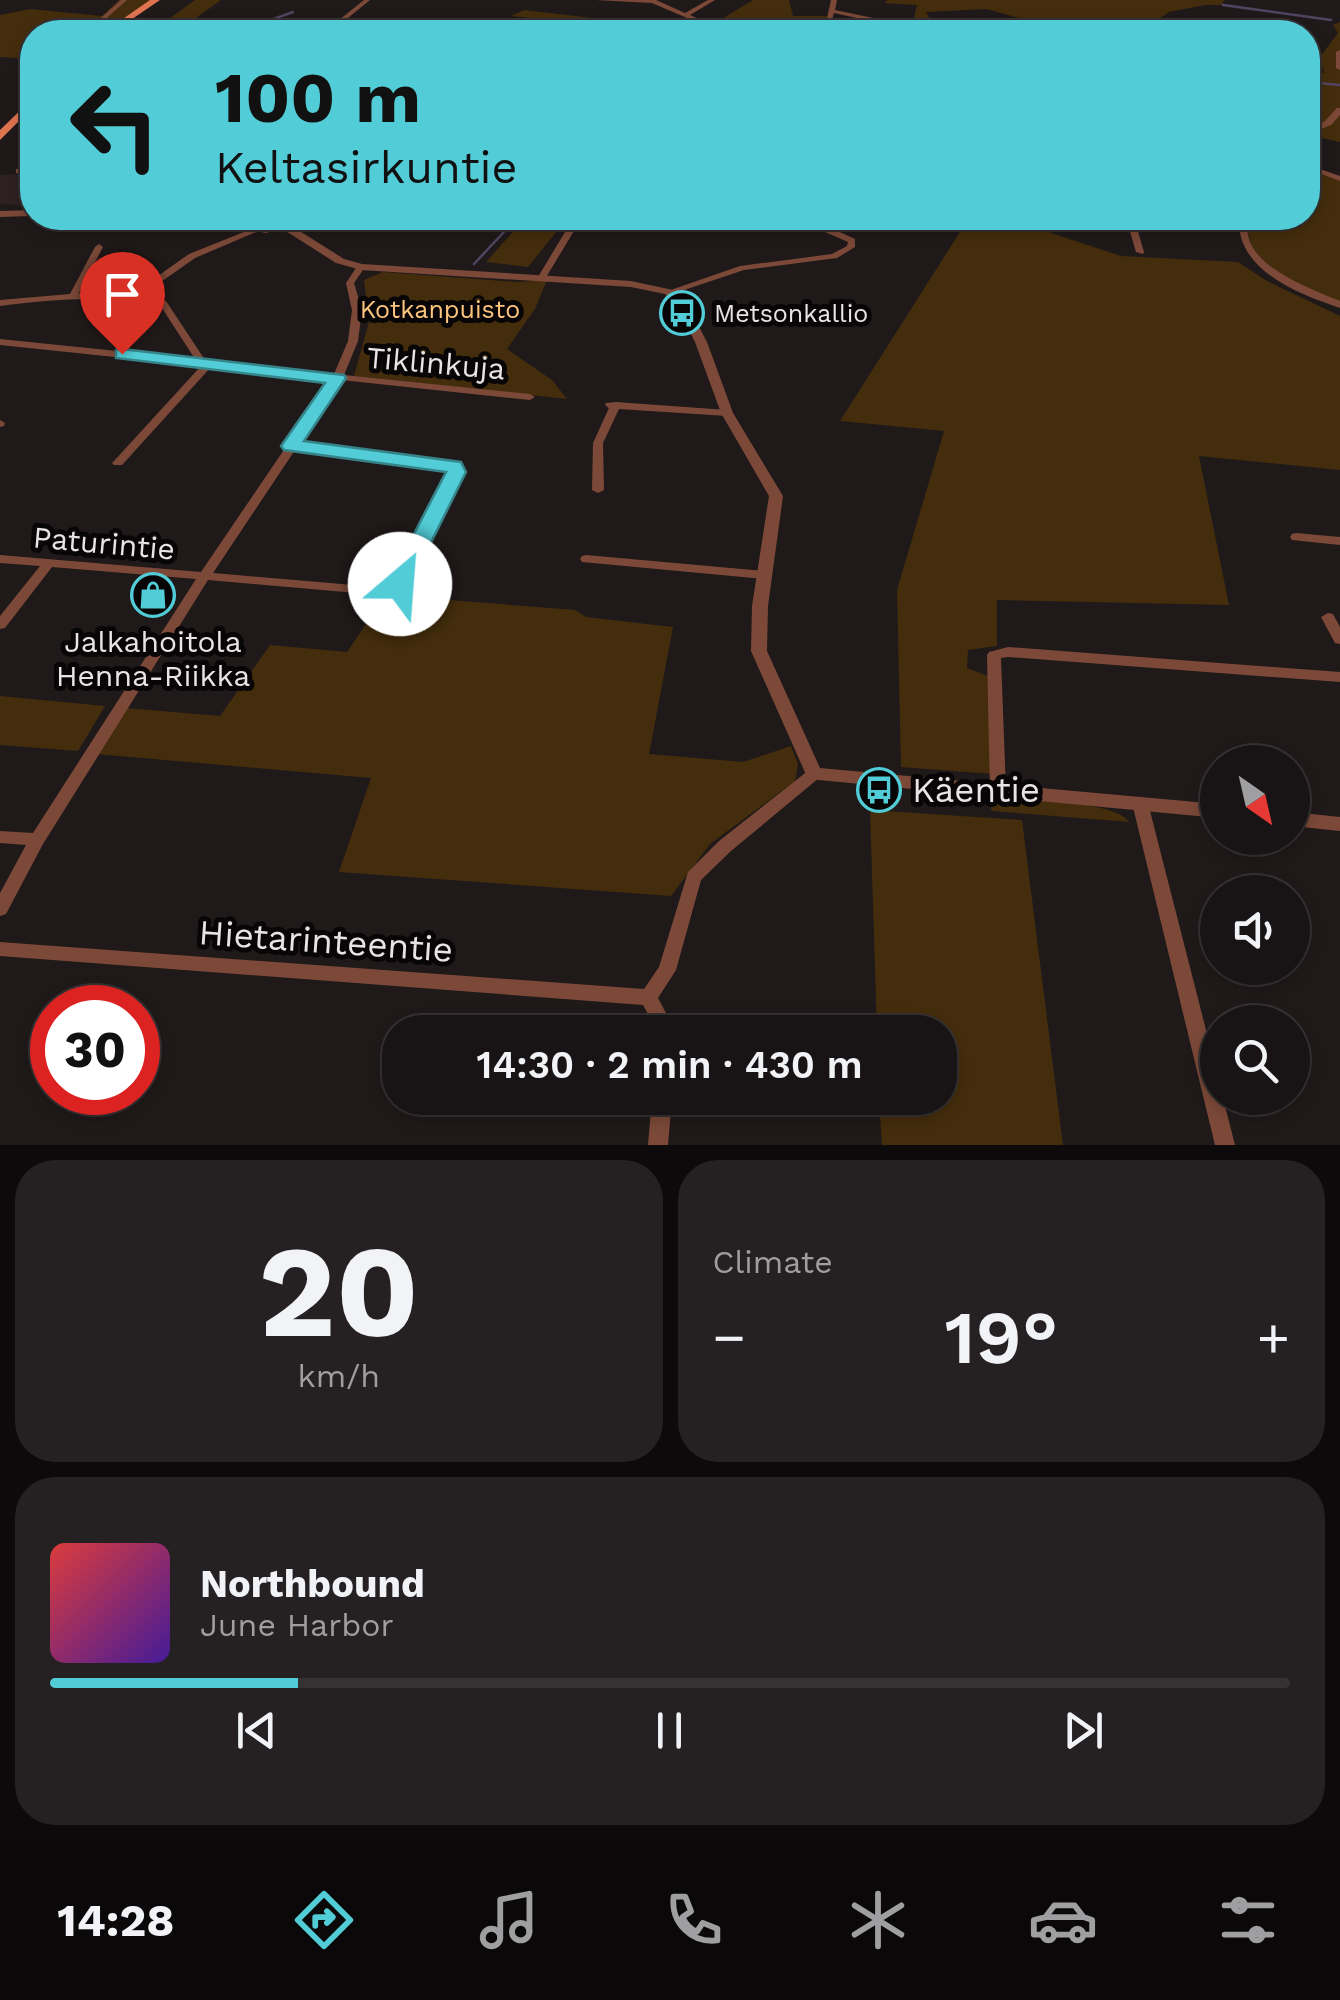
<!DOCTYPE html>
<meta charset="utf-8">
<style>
body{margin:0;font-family:"Work Sans",sans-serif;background:#252022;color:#f1f3f6;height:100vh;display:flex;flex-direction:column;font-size:38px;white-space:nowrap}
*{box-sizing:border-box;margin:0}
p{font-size:32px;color:#9f9ea0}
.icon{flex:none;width:55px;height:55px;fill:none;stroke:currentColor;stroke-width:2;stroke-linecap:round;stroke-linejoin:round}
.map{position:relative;height:1145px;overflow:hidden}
.details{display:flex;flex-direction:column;gap:15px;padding:15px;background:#0d0a0b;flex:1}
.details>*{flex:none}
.hud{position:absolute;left:20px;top:20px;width:1300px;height:210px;border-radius:40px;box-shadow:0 5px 15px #0003,0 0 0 2px #363234;background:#52ccd6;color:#111;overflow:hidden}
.needle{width:65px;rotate:146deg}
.tools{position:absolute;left:1200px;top:745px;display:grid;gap:20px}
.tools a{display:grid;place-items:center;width:110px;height:110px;border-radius:50%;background:#181314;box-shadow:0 5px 15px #0003,0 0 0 2px #363234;font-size:50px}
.speed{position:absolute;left:30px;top:985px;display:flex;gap:20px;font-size:50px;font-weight:700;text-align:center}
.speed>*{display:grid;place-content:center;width:130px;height:130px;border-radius:50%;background:#181314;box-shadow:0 5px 15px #0003,0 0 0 2px #363234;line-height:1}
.speed .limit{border:15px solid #d22;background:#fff;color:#111}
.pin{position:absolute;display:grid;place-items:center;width:85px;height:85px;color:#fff;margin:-102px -42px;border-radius:50% 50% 50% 0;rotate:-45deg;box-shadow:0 0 10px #0007}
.pin .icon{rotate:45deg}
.me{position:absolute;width:110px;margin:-55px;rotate:27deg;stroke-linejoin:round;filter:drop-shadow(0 0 8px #0008)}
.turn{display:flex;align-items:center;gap:35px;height:210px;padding:0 30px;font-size:45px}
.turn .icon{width:130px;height:130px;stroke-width:2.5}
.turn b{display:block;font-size:70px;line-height:85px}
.big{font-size:75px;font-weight:600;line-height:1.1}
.details .tile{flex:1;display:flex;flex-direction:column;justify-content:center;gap:15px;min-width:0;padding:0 35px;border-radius:40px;background:#252022}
.details .dial{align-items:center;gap:0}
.dial b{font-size:130px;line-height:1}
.song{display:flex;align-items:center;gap:30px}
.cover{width:120px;height:120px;border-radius:15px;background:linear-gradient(135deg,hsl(0 70% 55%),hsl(260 70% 35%))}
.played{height:10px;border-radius:5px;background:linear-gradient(90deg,#52ccd6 20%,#363234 20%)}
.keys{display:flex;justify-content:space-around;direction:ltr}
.heat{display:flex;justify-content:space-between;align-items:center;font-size:55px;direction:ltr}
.details .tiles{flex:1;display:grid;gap:15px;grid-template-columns:1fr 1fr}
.tile:last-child{grid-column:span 2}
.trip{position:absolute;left:382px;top:1015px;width:575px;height:100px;border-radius:40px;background:#181314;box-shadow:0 5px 15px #0003,0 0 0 2px #363234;font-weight:600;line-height:100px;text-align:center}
.tabs{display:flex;height:160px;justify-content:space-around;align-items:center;background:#0a0808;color:#9f9ea0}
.tabs .icon{width:70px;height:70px}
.tabs .selected{color:#52ccd6}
.tabs b{font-size:45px;color:#f1f3f6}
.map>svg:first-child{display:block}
.built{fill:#2e2124}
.green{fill:#442d0c}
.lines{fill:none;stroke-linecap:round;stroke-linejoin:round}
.stream{stroke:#524460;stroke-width:2.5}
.minor{fill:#7c4938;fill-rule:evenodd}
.tertiary{fill:#7c4938;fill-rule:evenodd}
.primary{fill:#df7450;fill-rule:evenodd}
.route{fill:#52ccd6;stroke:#35858b;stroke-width:2.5}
.labels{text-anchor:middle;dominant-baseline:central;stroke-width:10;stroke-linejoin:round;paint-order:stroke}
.far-park-label{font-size:25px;fill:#fec57e;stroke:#080506}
.far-poi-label{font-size:25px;fill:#e8e3e4;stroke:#080506;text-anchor:start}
.street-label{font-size:30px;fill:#e8e3e4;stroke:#080506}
.poi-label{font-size:30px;fill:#e8e3e4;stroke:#080506}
.near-poi-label{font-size:35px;fill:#e8e3e4;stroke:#080506;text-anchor:start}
.near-street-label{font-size:35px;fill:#e8e3e4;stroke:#080506}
</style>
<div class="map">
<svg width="1340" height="1145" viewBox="0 0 1340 1145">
<rect width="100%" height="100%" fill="#20191a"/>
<polygon class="built" points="32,173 32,206 0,204 0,175"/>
<g class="green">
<polygon points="119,0 153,0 104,32 32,32 32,59 0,57 0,15 30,9 102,16"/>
<polygon points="195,0 221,0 186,25 252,32 151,32"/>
<polygon points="753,0 789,0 793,16 829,16 815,26 720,31 710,26"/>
<polygon points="887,0 1225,0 1222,3 1227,5 1205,5 1169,12 1139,32 1055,32 1050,27 987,9 926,12 933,25 912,26 917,5 885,3"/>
<polygon points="524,10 653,25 682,18 694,23 679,28 681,32 658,32 511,16"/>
<polygon points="1340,22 1340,142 1308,135 1308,122 1316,118 1310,116 1313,111 1308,105 1308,73 1324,73 1320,57 1338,33 1333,25"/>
<path d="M1308,170l32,10v122c-35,-15 -100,-38 -92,-84h60z"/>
<polygon points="525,218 576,218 565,221 528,267 486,262"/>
<polygon points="952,218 1006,218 1121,256 1238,262 1267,281 1340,316 1340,470 1199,456 1229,605 997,600 997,646 968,650 967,668 988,676 993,774 901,767 897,590 944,431 840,421 965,224"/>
<polygon points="383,272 518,282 547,280 535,309 507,349 552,380 567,399 354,376 369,322 364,280"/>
<polygon points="386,595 575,610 586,617 673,627 649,754 743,762 791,746 798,764 795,781 710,844 671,896 339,872 371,778 96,754 126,708 220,716 270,645 347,652"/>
<polygon points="0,696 105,706 78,751 0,745"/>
<path d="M992,797c29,3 124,3 137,25l-137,-11 -6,-13z"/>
<polygon points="870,810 1022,820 1063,1145 882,1145 879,1098 940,1098 940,1032 877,1032"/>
</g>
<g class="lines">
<g class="stream">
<polyline points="1223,5 1331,20"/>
<polyline points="243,30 293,12"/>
<polyline points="1308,82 1340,85"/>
<polyline points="474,264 517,218"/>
</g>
<g class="minor">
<polygon points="121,0 127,0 91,32 85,32"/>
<polygon points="364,0 370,0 333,30 363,30 418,26 462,30 479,20 484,21 469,30 473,32 418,30 380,32 324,32"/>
<polygon points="596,0 656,0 685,13 708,0 715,0 690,15 705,22 711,30 816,24 827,18 831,0 837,0 835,10 902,24 970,22 994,32 987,32 969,26 902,28 834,13 832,20 817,28 706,32 701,24 652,3"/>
<polygon points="1308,165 1340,176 1340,181 1308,169"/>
<polygon points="16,169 32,170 32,174 16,173"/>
<polygon points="586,218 595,218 574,231 545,279 539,279 538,277 568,227"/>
<polygon points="1126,218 1134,218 1144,252 1143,254 1136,252"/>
<path d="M254,228l7,2 -66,28 -54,38 25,5 39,59 129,14 14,-33 4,-31 -6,-27 12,-18 3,-1 4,3 -11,16 8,27 -4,31 -14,34 186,19 5,3 -5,3 -189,-20 -42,64 155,19 4,1 4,8 -56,112 -10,11 -5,1 -183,-16 -165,264 -37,70 -6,2v-23l26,-48 -26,-2v-12l33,2 163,-254 -144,-12 -47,61 -5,1v-13l40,-50 -40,-3v-8l201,17 131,-193 -121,-12 -89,98h-8l-2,-2 2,-2 87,-95 -201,-21v-6l195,20 -35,-54c-54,-10 -106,-6 -160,1v-6l70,-6 25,-47 4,-3 4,3 -24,46 52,2 58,-41zM295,450l154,19 1,3 -55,110 -7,6 -175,-15z"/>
<polygon points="825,228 831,228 855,239 855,247 837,258 744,270 672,294 665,292 740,266 832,254 847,246 848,242 825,232"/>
<polygon points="616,402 727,410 732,413 727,416 619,409 603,443 604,490 598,493 592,490 593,443 609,408 605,405 606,403"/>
<polygon points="0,420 5,423 4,426 0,427"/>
<polygon points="1296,533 1340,537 1340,545 1292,540 1290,537 1292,534"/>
<polygon points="586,555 764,571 770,575 764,579 582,562 580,559 582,556"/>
<polygon points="1328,613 1333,614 1340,627 1340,644 1335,643 1321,617"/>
<polygon points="1008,647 1340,672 1340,682 1008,657 1001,658 1006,791 1003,795 998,797 993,795 990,791 987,655 989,652"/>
<polygon points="814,768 819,770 822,774 819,778 731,851 701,880 676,970 658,998 676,1032 658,1032 643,1005 0,956 0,942 644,989 659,967 688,872 719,841 809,770"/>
<polygon points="1140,797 1145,799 1148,803 1218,1077 1218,1098 1223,1098 1235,1145 1215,1145 1132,803 1135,799"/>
<polygon points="652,1098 672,1098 668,1145 648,1145"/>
</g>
<g class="tertiary">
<polygon points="1340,50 1340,70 1336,68 1336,52"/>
<polygon points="1337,108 1340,108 1340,115 1331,125 1308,134 1308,129 1325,121"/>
<polygon points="32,210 32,216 0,217 0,211"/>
<polygon points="223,218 248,220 266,218 255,225 265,227 277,222 278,218 286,218 287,223 344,259 362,264 631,281 673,290 685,300 707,342 733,413 783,496 768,606 767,651 820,768 1218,804 1218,818 808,779 751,651 752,606 769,496 721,413 695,342 676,304 665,294 631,287 361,270 336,263 281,228 266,233 247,229 246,225"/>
<path d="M1239,218h9c0,6 -1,11 0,17 7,34 63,54 92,66v7c-42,-14 -104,-38 -101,-90z"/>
<polygon points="1292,812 1340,817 1340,831 1292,826"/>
</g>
<g class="primary">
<polygon points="150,0 160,0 113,32 104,32"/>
<polygon points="32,99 32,108 0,140 0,130"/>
</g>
</g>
<polygon class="route" points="122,349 344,375 346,378 304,441 461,462 466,472 408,589 392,589 388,584 446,472 284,450 281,446 325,383 116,358 116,350"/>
<defs>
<g id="bus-ring" transform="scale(2.25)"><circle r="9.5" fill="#080506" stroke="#52ccd6" stroke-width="1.5"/><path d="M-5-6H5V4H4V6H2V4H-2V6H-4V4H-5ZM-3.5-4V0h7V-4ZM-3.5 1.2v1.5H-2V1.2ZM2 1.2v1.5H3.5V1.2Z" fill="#52ccd6"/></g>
<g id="shop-ring" transform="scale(2.25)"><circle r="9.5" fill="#080506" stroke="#52ccd6" stroke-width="1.5"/><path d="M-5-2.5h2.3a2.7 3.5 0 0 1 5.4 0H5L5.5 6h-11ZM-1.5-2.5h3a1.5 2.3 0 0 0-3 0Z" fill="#52ccd6"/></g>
</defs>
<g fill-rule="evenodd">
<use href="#bus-ring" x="682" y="313"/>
<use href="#shop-ring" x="153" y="595"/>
<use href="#bus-ring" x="879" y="790"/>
</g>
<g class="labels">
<g class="far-park-label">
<text x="440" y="309">Kotkanpuisto</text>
</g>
<g class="far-poi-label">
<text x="714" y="313">Metsonkallio</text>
</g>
<g class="street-label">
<text transform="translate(436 363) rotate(5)">Tiklinkuja</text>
<text transform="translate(104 543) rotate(5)">Paturintie</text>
</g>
<g class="poi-label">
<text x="153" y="641">Jalkahoitola<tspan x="153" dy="34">Henna-Riikka</tspan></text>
</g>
<g class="near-poi-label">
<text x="912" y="790">Käentie</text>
</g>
<g class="near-street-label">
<text transform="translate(326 941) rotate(4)">Hietarinteentie</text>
</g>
</g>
</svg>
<div class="tools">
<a><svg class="needle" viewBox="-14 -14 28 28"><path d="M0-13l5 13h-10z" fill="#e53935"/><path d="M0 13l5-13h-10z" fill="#9f9ea0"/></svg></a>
<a><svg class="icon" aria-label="sound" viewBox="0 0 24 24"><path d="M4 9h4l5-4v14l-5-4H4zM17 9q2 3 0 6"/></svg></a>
<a><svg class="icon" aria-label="search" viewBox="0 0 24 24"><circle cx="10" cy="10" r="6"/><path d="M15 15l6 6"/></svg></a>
</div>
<div class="speed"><div class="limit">30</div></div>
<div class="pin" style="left:122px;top:354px;background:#d93025"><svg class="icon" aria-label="arrive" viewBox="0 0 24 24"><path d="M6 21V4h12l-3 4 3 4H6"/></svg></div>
<svg class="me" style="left:400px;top:584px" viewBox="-20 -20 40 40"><circle r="19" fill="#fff"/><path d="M0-13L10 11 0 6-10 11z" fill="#52ccd6"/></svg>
<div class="trip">14:30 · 2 min · 430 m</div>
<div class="hud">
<div class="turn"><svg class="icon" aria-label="left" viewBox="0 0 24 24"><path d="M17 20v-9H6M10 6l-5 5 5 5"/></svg><div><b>100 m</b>Keltasirkuntie</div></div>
</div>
</div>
<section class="details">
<div class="tiles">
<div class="tile dial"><b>20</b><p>km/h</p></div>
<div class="tile"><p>Climate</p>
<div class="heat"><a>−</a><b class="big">19°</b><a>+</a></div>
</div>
<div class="tile">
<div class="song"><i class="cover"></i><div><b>Northbound</b><p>June Harbor</p></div></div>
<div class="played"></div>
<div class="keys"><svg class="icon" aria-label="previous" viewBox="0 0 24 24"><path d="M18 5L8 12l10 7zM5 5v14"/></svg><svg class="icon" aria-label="pause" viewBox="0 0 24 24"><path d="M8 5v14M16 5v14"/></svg><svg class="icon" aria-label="next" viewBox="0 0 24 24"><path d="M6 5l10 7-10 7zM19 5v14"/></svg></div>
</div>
</div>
</section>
<nav class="tabs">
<b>14:28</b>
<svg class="icon selected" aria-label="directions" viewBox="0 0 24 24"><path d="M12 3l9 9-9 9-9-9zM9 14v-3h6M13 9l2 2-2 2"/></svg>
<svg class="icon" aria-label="music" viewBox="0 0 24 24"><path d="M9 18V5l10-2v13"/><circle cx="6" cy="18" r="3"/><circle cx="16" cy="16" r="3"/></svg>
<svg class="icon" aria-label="phone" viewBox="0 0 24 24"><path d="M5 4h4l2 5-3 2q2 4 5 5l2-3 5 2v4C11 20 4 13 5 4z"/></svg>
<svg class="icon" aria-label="climate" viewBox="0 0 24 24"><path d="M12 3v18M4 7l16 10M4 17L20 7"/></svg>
<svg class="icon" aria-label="car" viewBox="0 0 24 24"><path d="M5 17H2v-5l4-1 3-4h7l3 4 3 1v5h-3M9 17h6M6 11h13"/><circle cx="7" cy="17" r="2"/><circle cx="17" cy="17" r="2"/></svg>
<svg class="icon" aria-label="filters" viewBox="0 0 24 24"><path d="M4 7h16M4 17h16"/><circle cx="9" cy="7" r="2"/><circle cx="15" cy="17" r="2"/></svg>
</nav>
